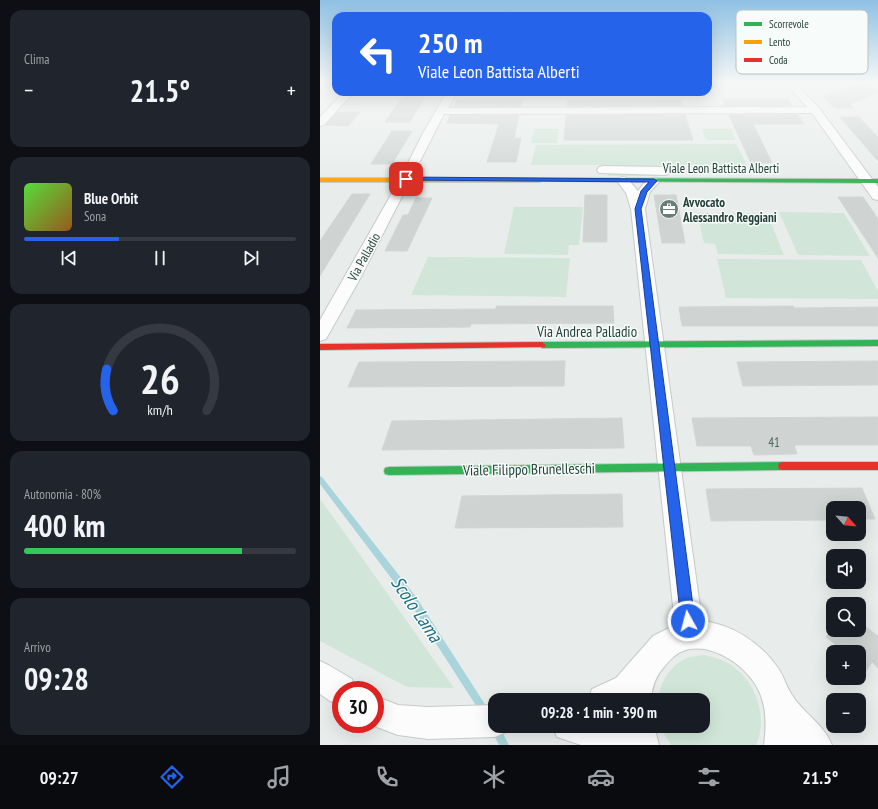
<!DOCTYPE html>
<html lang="it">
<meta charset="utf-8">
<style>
body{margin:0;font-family:"PT Sans Narrow",sans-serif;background:#20242c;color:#f1f3f6;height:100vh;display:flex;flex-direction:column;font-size:15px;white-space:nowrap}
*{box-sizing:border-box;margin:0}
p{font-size:13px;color:#9ea1a6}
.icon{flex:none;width:22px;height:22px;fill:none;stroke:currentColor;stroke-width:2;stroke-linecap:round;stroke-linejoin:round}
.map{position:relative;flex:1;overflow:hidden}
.panel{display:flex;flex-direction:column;gap:10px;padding:10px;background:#0d0f14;width:320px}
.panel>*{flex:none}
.banner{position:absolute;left:12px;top:12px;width:380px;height:84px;border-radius:12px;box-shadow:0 4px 16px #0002;background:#2563eb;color:#fff;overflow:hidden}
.needle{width:26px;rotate:117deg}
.fabs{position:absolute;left:506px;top:501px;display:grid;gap:8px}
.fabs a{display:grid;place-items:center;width:40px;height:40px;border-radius:8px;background:#171b24;box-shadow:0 4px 16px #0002;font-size:20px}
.speed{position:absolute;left:12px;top:681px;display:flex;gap:8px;font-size:20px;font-weight:700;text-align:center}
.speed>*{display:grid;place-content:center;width:52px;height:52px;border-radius:50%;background:#171b24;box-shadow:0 4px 16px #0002;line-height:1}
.speed .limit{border:6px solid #d22;background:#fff;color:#111}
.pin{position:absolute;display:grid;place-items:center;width:34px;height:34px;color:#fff;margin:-17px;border-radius:8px;box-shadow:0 2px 6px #0006}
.me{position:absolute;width:44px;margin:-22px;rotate:353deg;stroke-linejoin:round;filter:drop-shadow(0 0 3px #0008)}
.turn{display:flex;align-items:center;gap:14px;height:84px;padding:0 20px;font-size:18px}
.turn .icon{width:52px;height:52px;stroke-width:2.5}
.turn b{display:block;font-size:28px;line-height:34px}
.big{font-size:30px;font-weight:700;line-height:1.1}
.panel .card{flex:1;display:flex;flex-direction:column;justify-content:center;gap:6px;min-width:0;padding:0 14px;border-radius:12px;background:#20242c}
.panel .dial{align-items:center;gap:0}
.dial svg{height:104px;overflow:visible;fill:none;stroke:#363941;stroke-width:7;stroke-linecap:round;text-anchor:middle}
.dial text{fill:#f1f3f6;stroke:none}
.song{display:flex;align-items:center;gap:12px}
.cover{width:48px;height:48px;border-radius:6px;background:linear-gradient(135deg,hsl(110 70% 55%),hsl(30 70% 35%))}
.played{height:4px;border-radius:2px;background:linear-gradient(90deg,#2563eb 35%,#363941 35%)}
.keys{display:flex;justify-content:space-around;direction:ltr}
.heat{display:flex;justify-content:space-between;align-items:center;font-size:22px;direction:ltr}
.charge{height:6px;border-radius:3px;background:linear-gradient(90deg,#34c759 80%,#363941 0)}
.trip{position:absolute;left:168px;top:693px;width:222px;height:40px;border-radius:12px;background:#171b24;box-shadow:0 4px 16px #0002;font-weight:700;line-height:40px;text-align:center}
.menu{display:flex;height:64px;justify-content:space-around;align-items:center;background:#090b0e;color:#9ea1a6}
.menu .icon{width:28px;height:28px}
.menu .on{color:#2563eb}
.menu b{font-size:18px;color:#f1f3f6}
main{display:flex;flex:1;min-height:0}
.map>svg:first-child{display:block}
.green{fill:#d1e6d8}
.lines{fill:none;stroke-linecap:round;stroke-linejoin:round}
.stream{fill:#a9d4db;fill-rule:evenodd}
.building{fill:#cfd4d2;stroke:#d1d6d4}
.street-casing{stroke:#c5cac8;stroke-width:2}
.fast-casing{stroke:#c3cbc8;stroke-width:2}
.slow-casing{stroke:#c3cbc8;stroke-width:2}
.jam-casing{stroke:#c3cbc8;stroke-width:2}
.street{fill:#fcfcfc;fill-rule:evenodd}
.fast{fill:#30b455;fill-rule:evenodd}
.slow{fill:#ff9f0a;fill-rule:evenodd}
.jam{fill:#e5322d;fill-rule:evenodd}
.route{fill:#2563eb;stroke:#184099}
.labels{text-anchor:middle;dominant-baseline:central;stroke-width:3;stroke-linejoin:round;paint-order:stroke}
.far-street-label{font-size:13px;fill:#24423a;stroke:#f7fbf9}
.far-poi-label{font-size:13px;font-weight:bold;fill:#24423a;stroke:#f7fbf9;text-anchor:start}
.number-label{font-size:13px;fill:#506761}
.street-label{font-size:15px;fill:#24423a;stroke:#f7fbf9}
.near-water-label{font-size:19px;font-style:italic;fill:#1c6f80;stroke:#f7fbf9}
.key{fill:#f7fbf9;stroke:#b8c4c0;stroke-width:1}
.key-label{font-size:11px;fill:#24423a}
</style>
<main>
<section class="panel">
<div class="card"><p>Clima</p>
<div class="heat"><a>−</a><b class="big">21.5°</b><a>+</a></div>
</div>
<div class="card">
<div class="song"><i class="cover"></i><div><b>Blue Orbit</b><p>Sona</p></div></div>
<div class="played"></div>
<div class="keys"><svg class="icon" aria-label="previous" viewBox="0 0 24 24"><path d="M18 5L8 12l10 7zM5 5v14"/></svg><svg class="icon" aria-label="pause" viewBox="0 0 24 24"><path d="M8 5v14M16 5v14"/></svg><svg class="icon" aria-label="next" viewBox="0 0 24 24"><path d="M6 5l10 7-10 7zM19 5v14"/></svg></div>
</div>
<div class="card dial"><svg viewBox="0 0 100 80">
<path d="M14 69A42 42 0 1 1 86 69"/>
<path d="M14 69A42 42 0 0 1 9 37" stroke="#2563eb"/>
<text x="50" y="56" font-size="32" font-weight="700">26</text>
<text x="50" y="72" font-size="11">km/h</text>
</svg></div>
<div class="card"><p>Autonomia · 80%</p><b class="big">400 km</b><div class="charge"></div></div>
<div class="card"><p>Arrivo</p><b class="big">09:28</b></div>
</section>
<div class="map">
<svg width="558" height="745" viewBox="0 0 558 745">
<rect width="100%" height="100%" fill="#e8edeb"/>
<g class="green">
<polygon points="388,81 394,95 218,95 219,92 388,92"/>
<polygon points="214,129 239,129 237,143 211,143"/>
<polygon points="382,129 411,129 415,140 386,140"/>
<polygon points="416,144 427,165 340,165 342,176 288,176 287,165 211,165 216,145"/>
<polygon points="194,207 263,207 259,245 249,245 248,255 184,254"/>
<polygon points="459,212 524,213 550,256 478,255"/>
<polygon points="377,213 447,213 464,255 398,254 395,244 384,243"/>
<polygon points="108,257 250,258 246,297 91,295"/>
<polygon points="397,259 541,260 558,291 558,299 406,298"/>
<polygon points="0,499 14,518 134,688 87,687 0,641"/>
<path d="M383,655c11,2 22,5 31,12 23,17 34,52 22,78h-85l-7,-11 -2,-8h41v-26h-44c0,-17 12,-36 28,-42 5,-2 11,-2 16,-3z"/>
</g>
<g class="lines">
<g class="stream">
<polygon points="0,476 2,477 96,597 168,709 169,712 168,715 165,716 162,715 90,603 0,484"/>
<polygon points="175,725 175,726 179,726 189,745 179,745 171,729 173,726"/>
</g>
</g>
<g class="building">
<polygon points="538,84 558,90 558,93 530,104 533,108 514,108 503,96"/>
<polygon points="86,92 108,92 90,122 65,122"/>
<polygon points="137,99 203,99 201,106 134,106"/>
<polygon points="360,99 363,106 247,106 248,100"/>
<polygon points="402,99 468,99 472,106 405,106"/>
<polygon points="18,112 40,112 28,126 6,125"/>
<polygon points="130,115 199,115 194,138 201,138 196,162 167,162 179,124 127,123"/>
<polygon points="246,115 365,115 373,140 244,140"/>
<polygon points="409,115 478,115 484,124 433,124 452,163 431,163"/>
<polygon points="520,117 539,117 558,137 558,161"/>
<polygon points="72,131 92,131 72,164 51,164"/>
<polygon points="32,194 50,194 0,276 0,241"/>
<polygon points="265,195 287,195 287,242 263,242"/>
<polygon points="334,195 356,195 365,243 342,243"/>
<polygon points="518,197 543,197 558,219 558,258"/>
<polygon points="96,198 112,198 87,251 65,251 83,215 88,215"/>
<polygon points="176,306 293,306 294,323 151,324 150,327 27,328 36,310 176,309"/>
<polygon points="473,306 474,308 558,307 558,326 362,326 359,307"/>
<polygon points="245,361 244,386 28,387 39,362"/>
<polygon points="558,361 558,385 423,386 417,362"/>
<polygon points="558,417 558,445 474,445 477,454 434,455 431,446 377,446 372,418"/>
<polygon points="302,418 304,448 62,450 72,421"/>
<polygon points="542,488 555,519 539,519 539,508 513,508 513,520 391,521 386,489"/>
<polygon points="302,494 303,527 135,528 142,496"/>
<polygon points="539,622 558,636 558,668 552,662 539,682 539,652 525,652 506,637 513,627 513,630 539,630"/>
</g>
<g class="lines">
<g class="street-casing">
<g id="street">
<polygon points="464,81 473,81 499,108 558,187 558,200 553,199 492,113 124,114 41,277 6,339 0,341 0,320 80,179 103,133 127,92 137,92 128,108 487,107"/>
<polygon points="24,92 34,92 4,125 0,126 0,117"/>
<polygon points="283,166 345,167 349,168 351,171 349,174 345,175 279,173 277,170 279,167"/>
<path d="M303,177l4,1 11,13c5,-7 11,-15 20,-13l2,3 -10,11 -5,17 57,412c30,3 59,22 76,47 6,8 8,19 14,27 12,19 31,28 40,50h-68c2,-16 3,-33 -3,-49 -9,-27 -49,-56 -78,-45 -8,3 -13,9 -19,16 -9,10 -12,20 -13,33h-63l4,-11 24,-11 37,-42 22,-11 -44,-416 -5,-16 -9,-12 2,-3z"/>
<polygon points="0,661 10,666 32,679 36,690 21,690 21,705 10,701 0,694"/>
<polygon points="55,696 78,705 108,707 175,705 175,726 188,726 186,732 175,737 108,739 78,735 49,724 55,724"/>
<polygon points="232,726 334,726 339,745 261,745 237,737"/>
</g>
</g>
<g class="fast-casing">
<g id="fast">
<polygon points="220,178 558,179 558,183 218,181 218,179"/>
<polygon points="558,340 558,346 222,348 218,345 222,342"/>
<polygon points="463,462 467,463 468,466 467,469 463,470 69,475 65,474 64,471 65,468 69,467"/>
</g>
</g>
<g class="slow-casing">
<polygon id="slow" points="0,178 220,178 223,180 220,182 0,182"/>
</g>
<g class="jam-casing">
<g id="jam">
<polygon points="222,342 226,345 225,347 0,350 0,344"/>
<polygon points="463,462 558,462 558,470 463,470 459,469 458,466 459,463"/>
</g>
</g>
<use href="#street" class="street"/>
<use href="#fast" class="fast"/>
<use href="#slow" class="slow"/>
<use href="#jam" class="jam"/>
</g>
<linearGradient id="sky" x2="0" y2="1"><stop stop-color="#8fc1e3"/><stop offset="0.44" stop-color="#f5f7f6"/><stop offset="1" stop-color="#f5f7f6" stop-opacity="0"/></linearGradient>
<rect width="558" height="186" fill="url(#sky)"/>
<polygon class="route" points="86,177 334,179 337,181 327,192 321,209 375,621 373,626 368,628 363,626 361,621 315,209 321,191 329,182 84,180 83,179"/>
<defs>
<g id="office-disc" transform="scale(1)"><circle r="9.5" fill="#697e78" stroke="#f7fbf9"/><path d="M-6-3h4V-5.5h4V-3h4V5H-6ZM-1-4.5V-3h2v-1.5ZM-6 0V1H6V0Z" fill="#fff"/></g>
</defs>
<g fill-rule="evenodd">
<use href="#office-disc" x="349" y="209"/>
</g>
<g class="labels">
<g class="far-street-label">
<text x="401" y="168">Viale Leon Battista Alberti</text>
<text transform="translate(44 257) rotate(-61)">Via Palladio</text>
</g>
<g class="far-poi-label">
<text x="363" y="202">Avvocato<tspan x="363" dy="15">Alessandro Reggiani</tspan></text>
</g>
<g class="number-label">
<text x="454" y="442">41</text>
</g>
<g class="street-label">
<text x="267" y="331">Via Andrea Palladio</text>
<text transform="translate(209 469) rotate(-1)">Viale Filippo Brunelleschi</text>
</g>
<g class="near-water-label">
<text transform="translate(97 609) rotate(56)">Scolo Lama</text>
</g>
</g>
<rect x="416" y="10" width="132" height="64" rx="6" class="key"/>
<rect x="424" y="22" width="18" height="4" fill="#30b455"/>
<rect x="424" y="40" width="18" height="4" fill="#ff9f0a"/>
<rect x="424" y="58" width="18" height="4" fill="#e5322d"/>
<g class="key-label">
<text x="449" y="28">Scorrevole</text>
<text x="449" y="46">Lento</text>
<text x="449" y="64">Coda</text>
</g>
</svg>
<div class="fabs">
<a><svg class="needle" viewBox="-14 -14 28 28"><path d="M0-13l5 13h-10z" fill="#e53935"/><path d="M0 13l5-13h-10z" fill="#9ea1a6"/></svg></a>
<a><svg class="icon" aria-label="sound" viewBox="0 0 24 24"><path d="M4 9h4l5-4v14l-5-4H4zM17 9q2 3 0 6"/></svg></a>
<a><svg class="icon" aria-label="search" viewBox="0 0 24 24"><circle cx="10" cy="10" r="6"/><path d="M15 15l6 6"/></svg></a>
<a>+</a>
<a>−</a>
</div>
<div class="speed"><div class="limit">30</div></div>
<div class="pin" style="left:86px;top:179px;background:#d93025"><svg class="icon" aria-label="arrive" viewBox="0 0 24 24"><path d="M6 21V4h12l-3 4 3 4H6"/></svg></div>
<svg class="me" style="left:368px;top:621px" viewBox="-20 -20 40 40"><circle r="17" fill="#2563eb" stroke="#fff" stroke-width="3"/><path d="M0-11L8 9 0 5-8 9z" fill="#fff"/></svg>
<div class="trip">09:28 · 1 min · 390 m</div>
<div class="banner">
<div class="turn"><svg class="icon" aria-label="left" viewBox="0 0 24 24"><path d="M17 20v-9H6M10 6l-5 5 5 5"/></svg><div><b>250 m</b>Viale Leon Battista Alberti</div></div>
</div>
</div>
</main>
<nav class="menu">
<b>09:27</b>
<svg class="icon on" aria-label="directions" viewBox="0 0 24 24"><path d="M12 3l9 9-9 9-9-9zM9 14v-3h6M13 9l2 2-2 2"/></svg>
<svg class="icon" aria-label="music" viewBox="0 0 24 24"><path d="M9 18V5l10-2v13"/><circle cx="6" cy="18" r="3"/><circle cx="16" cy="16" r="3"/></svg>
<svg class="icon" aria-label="phone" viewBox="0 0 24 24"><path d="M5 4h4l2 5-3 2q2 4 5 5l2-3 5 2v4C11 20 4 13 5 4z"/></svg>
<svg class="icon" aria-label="climate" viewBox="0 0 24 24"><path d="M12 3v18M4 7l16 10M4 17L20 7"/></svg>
<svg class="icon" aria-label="car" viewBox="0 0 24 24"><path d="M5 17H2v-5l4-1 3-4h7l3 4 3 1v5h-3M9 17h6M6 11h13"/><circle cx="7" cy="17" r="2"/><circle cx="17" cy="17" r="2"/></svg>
<svg class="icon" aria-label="filters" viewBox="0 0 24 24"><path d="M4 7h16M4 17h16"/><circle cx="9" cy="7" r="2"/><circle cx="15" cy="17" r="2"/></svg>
<b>21.5°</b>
</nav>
